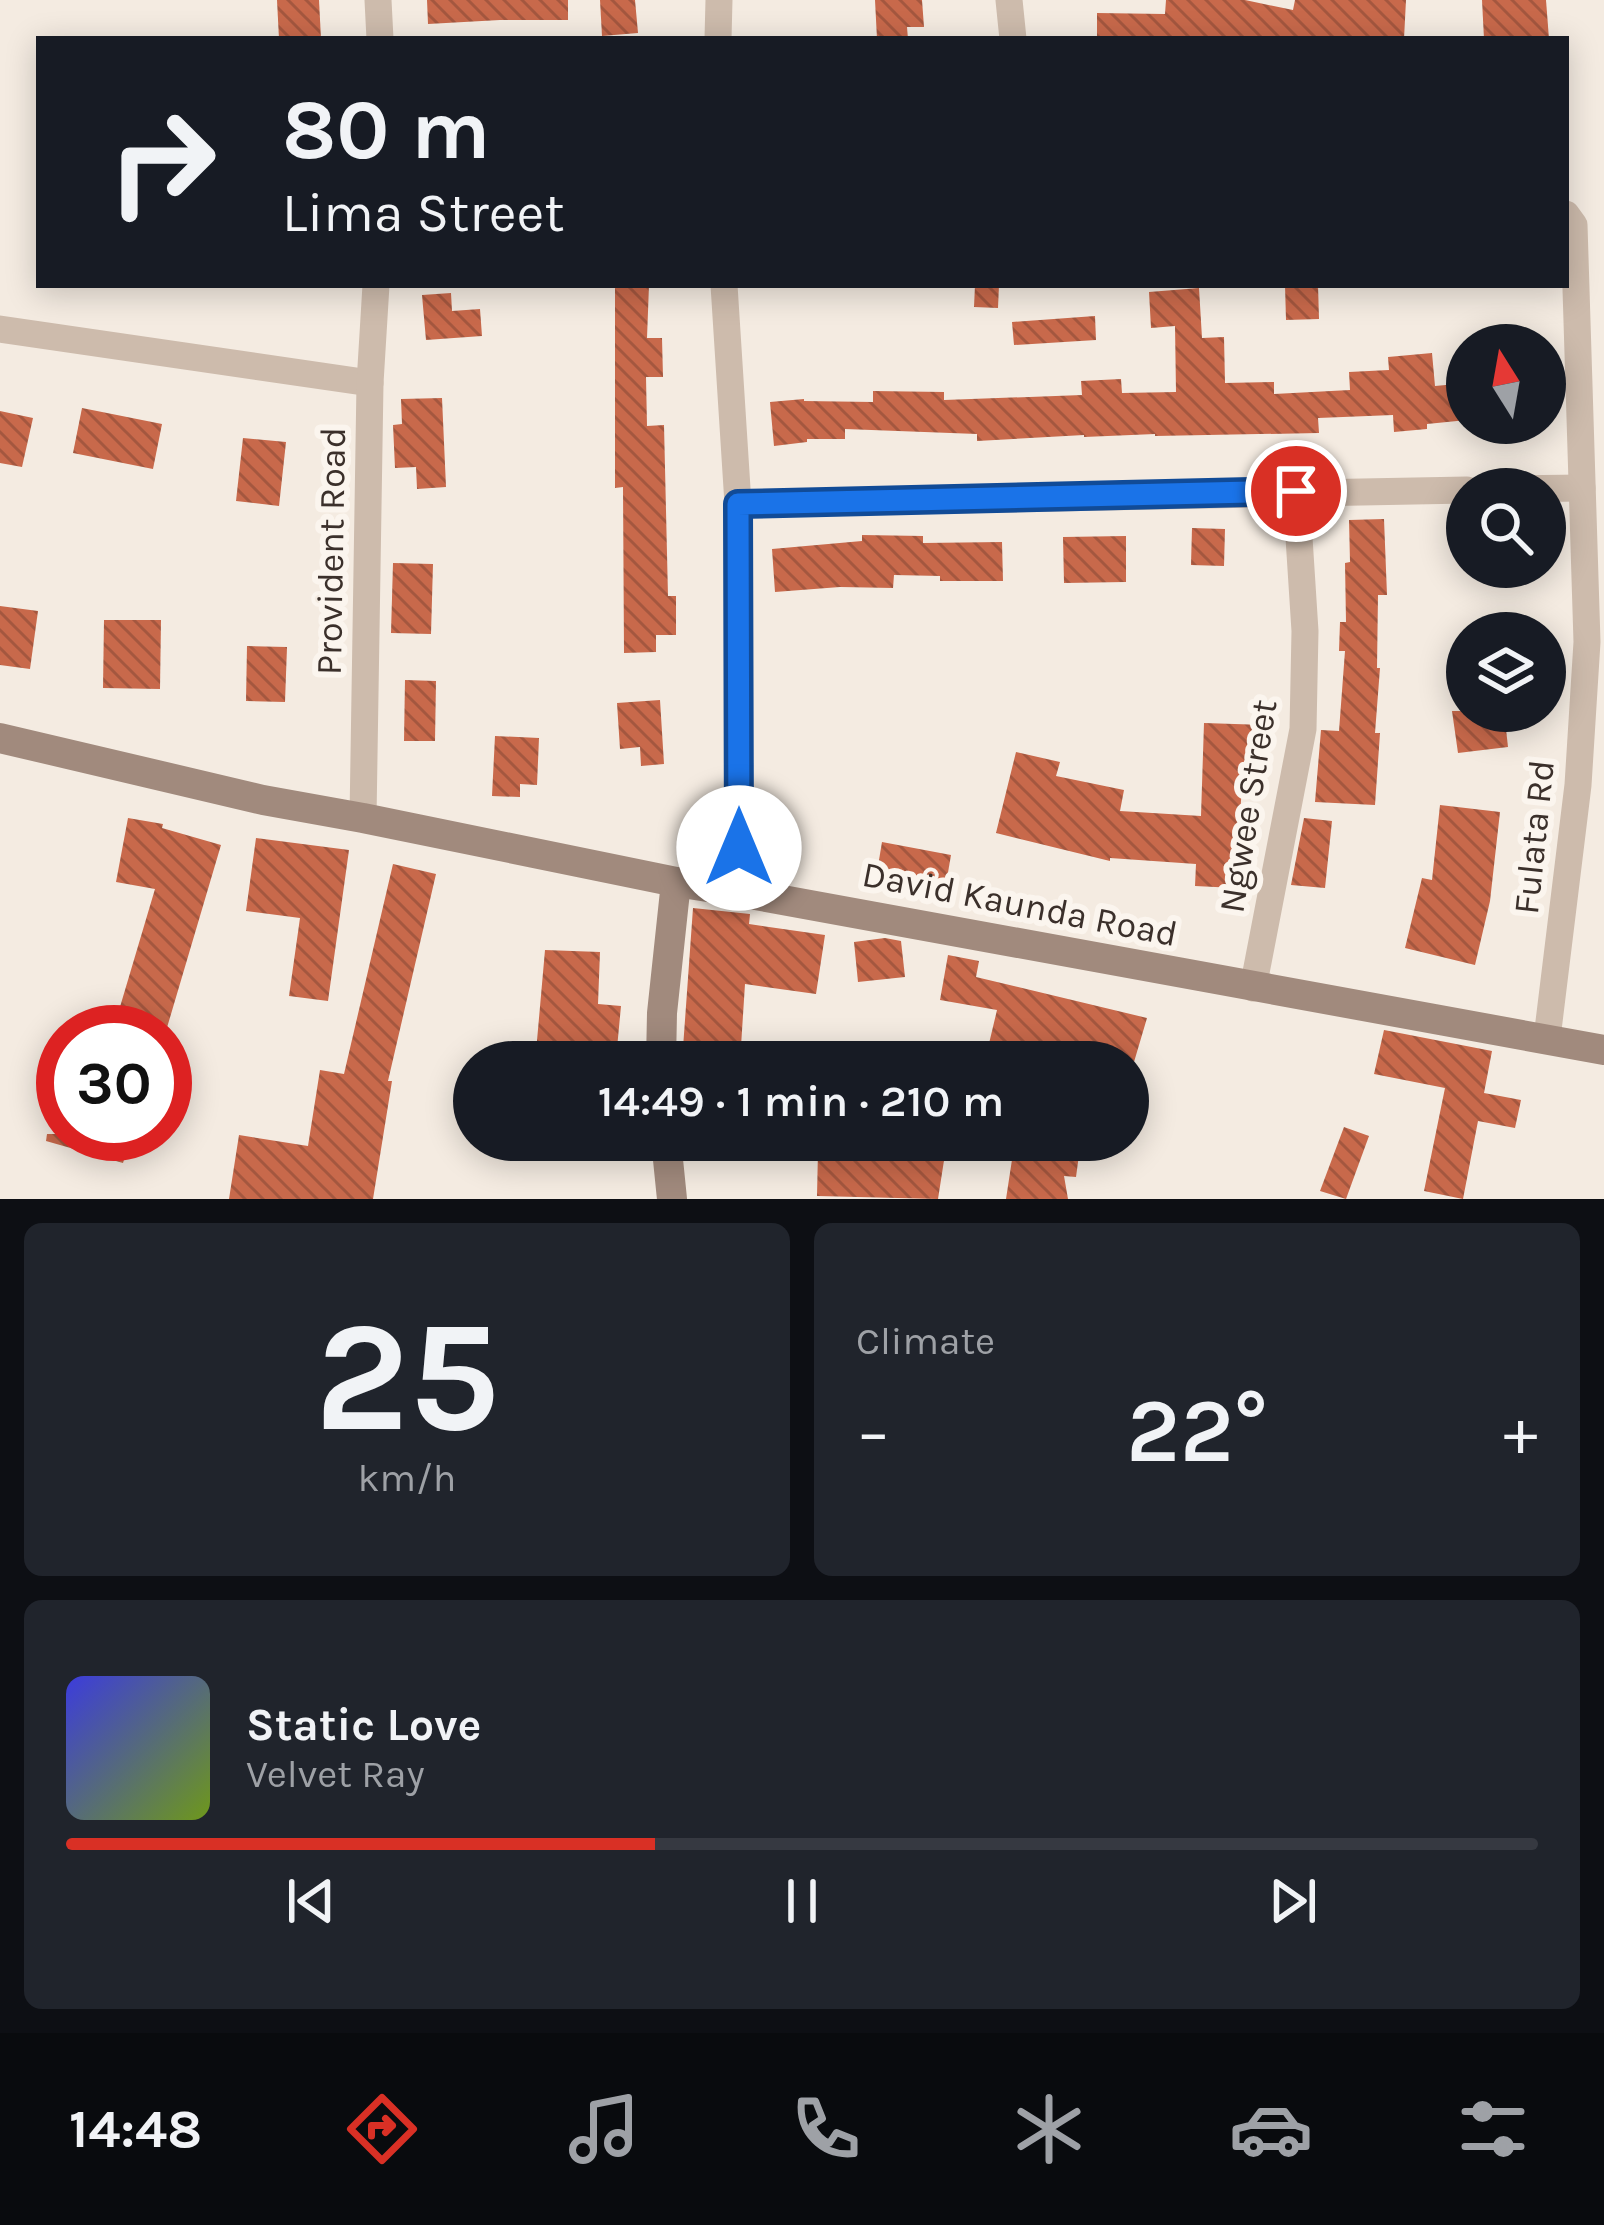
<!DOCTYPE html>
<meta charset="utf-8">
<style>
body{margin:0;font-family:Karla,sans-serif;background:#20242c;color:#f1f3f6;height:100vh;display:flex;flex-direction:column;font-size:45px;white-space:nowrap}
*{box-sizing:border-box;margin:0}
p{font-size:39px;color:#9ea1a6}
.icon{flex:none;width:66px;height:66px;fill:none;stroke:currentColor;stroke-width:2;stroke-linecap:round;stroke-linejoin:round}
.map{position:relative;height:1199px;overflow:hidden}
.drawer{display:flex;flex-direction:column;gap:24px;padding:24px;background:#0d0f14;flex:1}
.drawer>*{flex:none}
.top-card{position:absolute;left:36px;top:36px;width:1533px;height:252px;border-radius:0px;box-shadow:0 6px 30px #0003;background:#171b24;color:#f1f3f6;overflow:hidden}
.needle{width:78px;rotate:349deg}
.buttons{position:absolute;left:1446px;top:324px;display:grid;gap:24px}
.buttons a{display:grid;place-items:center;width:120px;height:120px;border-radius:50%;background:#171b24;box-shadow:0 6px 30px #0003;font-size:60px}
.speed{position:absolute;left:36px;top:1005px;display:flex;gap:24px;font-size:60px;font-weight:700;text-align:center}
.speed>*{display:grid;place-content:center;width:156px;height:156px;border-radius:50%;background:#171b24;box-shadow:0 6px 30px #0003;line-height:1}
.speed .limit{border:18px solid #d22;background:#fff;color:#111}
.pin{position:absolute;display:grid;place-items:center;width:102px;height:102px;color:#fff;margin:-51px;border:6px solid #fff;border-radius:50%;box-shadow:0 3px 12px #0007}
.me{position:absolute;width:132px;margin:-66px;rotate:0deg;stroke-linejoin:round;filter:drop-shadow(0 0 9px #0008)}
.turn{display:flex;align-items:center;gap:42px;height:252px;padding:0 48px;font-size:54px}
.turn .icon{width:156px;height:156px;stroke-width:2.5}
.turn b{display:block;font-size:84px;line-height:102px}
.big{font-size:90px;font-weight:600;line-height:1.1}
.drawer .card{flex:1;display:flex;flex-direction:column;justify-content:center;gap:18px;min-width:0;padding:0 42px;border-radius:18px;background:#20242c}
.drawer .dial{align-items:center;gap:0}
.dial b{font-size:156px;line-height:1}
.song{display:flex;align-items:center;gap:36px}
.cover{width:144px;height:144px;border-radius:18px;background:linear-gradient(135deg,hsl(240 70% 55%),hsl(80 70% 35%))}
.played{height:12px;border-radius:6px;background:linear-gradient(90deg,#d93025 40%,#363941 40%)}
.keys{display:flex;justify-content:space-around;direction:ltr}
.heat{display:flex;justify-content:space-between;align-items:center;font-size:66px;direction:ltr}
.drawer .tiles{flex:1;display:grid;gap:24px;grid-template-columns:1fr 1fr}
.card:last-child{grid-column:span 2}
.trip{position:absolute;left:453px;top:1041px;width:696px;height:120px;border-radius:60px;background:#171b24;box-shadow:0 6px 30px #0003;font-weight:600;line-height:120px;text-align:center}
.tabs{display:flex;height:192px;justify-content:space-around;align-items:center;background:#090b0e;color:#9ea1a6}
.tabs .icon{width:84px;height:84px}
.tabs .current{color:#d93025}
.tabs b{font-size:54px;color:#f1f3f6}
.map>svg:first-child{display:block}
.building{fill:url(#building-back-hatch)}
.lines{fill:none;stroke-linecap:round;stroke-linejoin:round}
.street{stroke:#cdbbac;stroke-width:27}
.secondary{stroke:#a18a7d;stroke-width:30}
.route-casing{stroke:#114b97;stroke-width:30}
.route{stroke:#1a73e8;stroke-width:21}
.labels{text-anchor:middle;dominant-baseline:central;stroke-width:12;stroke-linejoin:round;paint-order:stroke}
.street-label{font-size:36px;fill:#3b302b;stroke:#fbf5ee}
</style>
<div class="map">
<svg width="1604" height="1199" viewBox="0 0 1604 1199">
<defs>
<pattern id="building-back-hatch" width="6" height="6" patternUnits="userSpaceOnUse" patternTransform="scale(3)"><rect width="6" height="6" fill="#c8694b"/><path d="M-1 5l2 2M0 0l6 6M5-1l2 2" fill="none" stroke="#a4573f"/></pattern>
</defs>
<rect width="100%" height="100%" fill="#f4ebe1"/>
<g class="building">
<polygon points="277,0 319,0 321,39 279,39"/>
<polygon points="427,0 568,0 568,20 500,20 428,24"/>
<polygon points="600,0 635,0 638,33 602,36"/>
<polygon points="875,0 922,0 924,27 907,27 908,39 877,39"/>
<polygon points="1166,0 1245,0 1293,10 1295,0 1406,0 1404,39 1097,39 1097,13 1165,14"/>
<polygon points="1482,0 1546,0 1549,39 1484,39"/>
<polygon points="615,285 649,285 647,338 662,338 663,377 646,377 647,426 664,425 668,596 676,596 676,635 656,635 656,652 624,653 623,487 615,488"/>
<polygon points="975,285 999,285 998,308 974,307"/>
<polygon points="1285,285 1318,285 1319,319 1286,320"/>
<polygon points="1199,288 1202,338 1224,337 1225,383 1274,382 1274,394 1350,390 1349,372 1389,370 1388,357 1432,353 1435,386 1467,383 1467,420 1427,424 1427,429 1394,432 1393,415 1318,418 1319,433 1155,436 1155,434 1084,437 1084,435 977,441 977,434 845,429 845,439 807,439 807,442 774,446 770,402 804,399 804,401 873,402 873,391 944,392 944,400 1082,395 1081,381 1121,379 1122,393 1176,392 1175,326 1151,328 1149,292"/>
<polygon points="451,293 452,311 480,309 482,336 426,340 422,295"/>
<polygon points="1095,316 1096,340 1014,345 1012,322"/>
<polygon points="442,398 446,487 417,489 416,467 395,468 393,425 402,424 401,399"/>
<polygon points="82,408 162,424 153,469 73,453"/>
<polygon points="0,411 33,418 22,467 0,463"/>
<polygon points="243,438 286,442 279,506 236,501"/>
<polygon points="1384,519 1387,595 1378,595 1377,668 1380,668 1375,733 1380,733 1375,805 1315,802 1321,730 1339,731 1345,651 1339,651 1340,622 1346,622 1345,563 1350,562 1349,520"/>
<polygon points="1192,528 1225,529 1224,566 1191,565"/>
<polygon points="862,535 923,536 923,543 1002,542 1003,581 940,581 940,576 894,575 893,588 840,587 775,592 772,549 862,541"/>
<polygon points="1126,536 1126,582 1064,583 1063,537"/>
<polygon points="393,563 433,564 431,634 391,633"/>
<polygon points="0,606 38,611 30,669 0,665"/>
<polygon points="104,620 161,620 160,689 103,688"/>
<polygon points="247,646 287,647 285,702 246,701"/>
<polygon points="405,680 436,681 435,741 404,741"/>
<polygon points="660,700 664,764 641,766 640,747 620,749 617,703"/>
<polygon points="1452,711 1504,711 1508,747 1458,753"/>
<polygon points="1204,723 1265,725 1262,787 1242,786 1235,888 1195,886 1196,864 1110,858 1110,861 996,833 1016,752 1060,762 1056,776 1124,790 1120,811 1201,816"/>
<polygon points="495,736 539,738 537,785 520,784 520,797 492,796"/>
<polygon points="1440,805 1500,812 1490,901 1475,965 1405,948 1422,878 1432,880"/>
<polygon points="128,818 163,824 162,828 221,845 166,1031 117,1017 155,889 116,882"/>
<polygon points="1304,818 1332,821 1325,888 1291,885"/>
<polygon points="256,838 349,850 328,1001 289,996 300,918 246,911"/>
<polygon points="882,842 951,855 945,890 876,878"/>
<polygon points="393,864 436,874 388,1081 392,1081 373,1199 229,1199 239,1135 308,1146 320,1070 344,1074"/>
<polygon points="693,908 750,914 749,924 825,935 816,994 745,984 740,1062 682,1062"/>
<polygon points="885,938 901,941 905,977 858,982 854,942"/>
<polygon points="545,950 600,952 598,1004 621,1006 616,1059 536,1052"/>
<polygon points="948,955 979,961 976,977 1147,1018 1134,1062 1031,1062 987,1052 997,1010 940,1000"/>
<polygon points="1384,1030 1492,1051 1484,1093 1521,1100 1515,1128 1478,1121 1463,1199 1424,1191 1445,1088 1374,1074"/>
<polygon points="1344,1127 1369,1136 1346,1199 1320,1191"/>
<polygon points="47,1134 132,1134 123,1163 46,1141"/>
<polygon points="1015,1140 1081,1140 1076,1177 1064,1176 1068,1199 1006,1199"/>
<polygon points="909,1148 945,1154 938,1199 817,1196 818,1150 908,1152"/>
</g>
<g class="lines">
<g class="street">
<polyline points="378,0 380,39"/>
<polyline points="1009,0 1013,39"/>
<polyline points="718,39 719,0"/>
<polyline points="724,285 738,504 739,892"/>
<polyline points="0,329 370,383"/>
<polyline points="1514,489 1582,488"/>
<polyline points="738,504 1467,490"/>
<polyline points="363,818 370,383 376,285"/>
<polyline points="1253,988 1303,729 1305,631 1296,491"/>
<polyline points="1547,1038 1578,785 1587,642 1574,225 1566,214"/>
</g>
<g class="secondary">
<polyline points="0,738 263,800 363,818 676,882 739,892 1604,1050"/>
<polyline points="661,1062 662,1013 676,882"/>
<polyline points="666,1140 672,1199"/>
</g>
</g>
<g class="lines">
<g class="route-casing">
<polyline id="route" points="739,848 738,504 1296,491"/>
</g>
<use href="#route" class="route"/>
</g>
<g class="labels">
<g class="street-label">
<text transform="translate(331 551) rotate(-89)">Provident Road</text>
<text transform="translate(1248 806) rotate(-81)">Ngwee Street</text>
<text transform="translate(1534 837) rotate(-84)">Fulata Rd</text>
<text transform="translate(1020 904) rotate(11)">David Kaunda Road</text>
</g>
</g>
</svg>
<div class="buttons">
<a><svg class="needle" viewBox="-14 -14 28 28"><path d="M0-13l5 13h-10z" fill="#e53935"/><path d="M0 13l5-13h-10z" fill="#9ea1a6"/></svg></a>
<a><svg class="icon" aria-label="search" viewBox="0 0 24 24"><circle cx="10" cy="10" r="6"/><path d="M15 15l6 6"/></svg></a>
<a><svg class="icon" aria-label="layers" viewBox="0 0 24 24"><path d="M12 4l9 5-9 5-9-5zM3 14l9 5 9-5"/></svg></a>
</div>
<div class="speed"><div class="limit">30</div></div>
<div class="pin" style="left:1296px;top:491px;background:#d93025"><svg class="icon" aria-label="arrive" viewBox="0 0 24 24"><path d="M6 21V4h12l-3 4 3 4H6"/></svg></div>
<svg class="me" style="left:739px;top:848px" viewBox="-20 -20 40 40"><circle r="19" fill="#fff"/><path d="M0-13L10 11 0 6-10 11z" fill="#1a73e8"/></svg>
<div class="trip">14:49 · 1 min · 210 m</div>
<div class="top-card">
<div class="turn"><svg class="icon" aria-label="right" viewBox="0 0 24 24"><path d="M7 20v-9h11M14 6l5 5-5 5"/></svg><div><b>80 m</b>Lima Street</div></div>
</div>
</div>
<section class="drawer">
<div class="tiles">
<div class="card dial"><b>25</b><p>km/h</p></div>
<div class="card"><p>Climate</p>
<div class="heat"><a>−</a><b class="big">22°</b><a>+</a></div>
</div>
<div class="card">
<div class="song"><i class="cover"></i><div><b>Static Love</b><p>Velvet Ray</p></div></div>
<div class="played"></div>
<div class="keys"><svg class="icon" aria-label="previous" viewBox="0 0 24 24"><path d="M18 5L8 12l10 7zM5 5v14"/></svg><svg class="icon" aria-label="pause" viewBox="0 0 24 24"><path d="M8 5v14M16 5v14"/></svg><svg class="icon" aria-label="next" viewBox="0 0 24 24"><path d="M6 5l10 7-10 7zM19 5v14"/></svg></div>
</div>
</div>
</section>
<nav class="tabs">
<b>14:48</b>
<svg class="icon current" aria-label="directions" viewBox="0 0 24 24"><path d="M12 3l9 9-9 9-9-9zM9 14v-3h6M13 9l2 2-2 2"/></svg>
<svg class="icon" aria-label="music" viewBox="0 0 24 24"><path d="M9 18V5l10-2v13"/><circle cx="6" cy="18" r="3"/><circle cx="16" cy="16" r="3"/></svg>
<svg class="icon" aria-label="phone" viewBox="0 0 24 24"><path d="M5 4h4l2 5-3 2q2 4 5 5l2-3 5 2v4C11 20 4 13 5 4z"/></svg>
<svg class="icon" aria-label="climate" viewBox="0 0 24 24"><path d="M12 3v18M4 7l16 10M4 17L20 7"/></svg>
<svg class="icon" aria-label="car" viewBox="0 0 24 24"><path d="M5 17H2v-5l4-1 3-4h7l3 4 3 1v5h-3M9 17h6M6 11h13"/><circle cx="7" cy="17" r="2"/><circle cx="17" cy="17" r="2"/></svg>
<svg class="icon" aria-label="filters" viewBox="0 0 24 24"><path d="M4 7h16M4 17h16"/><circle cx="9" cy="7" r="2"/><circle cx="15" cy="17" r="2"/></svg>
</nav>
